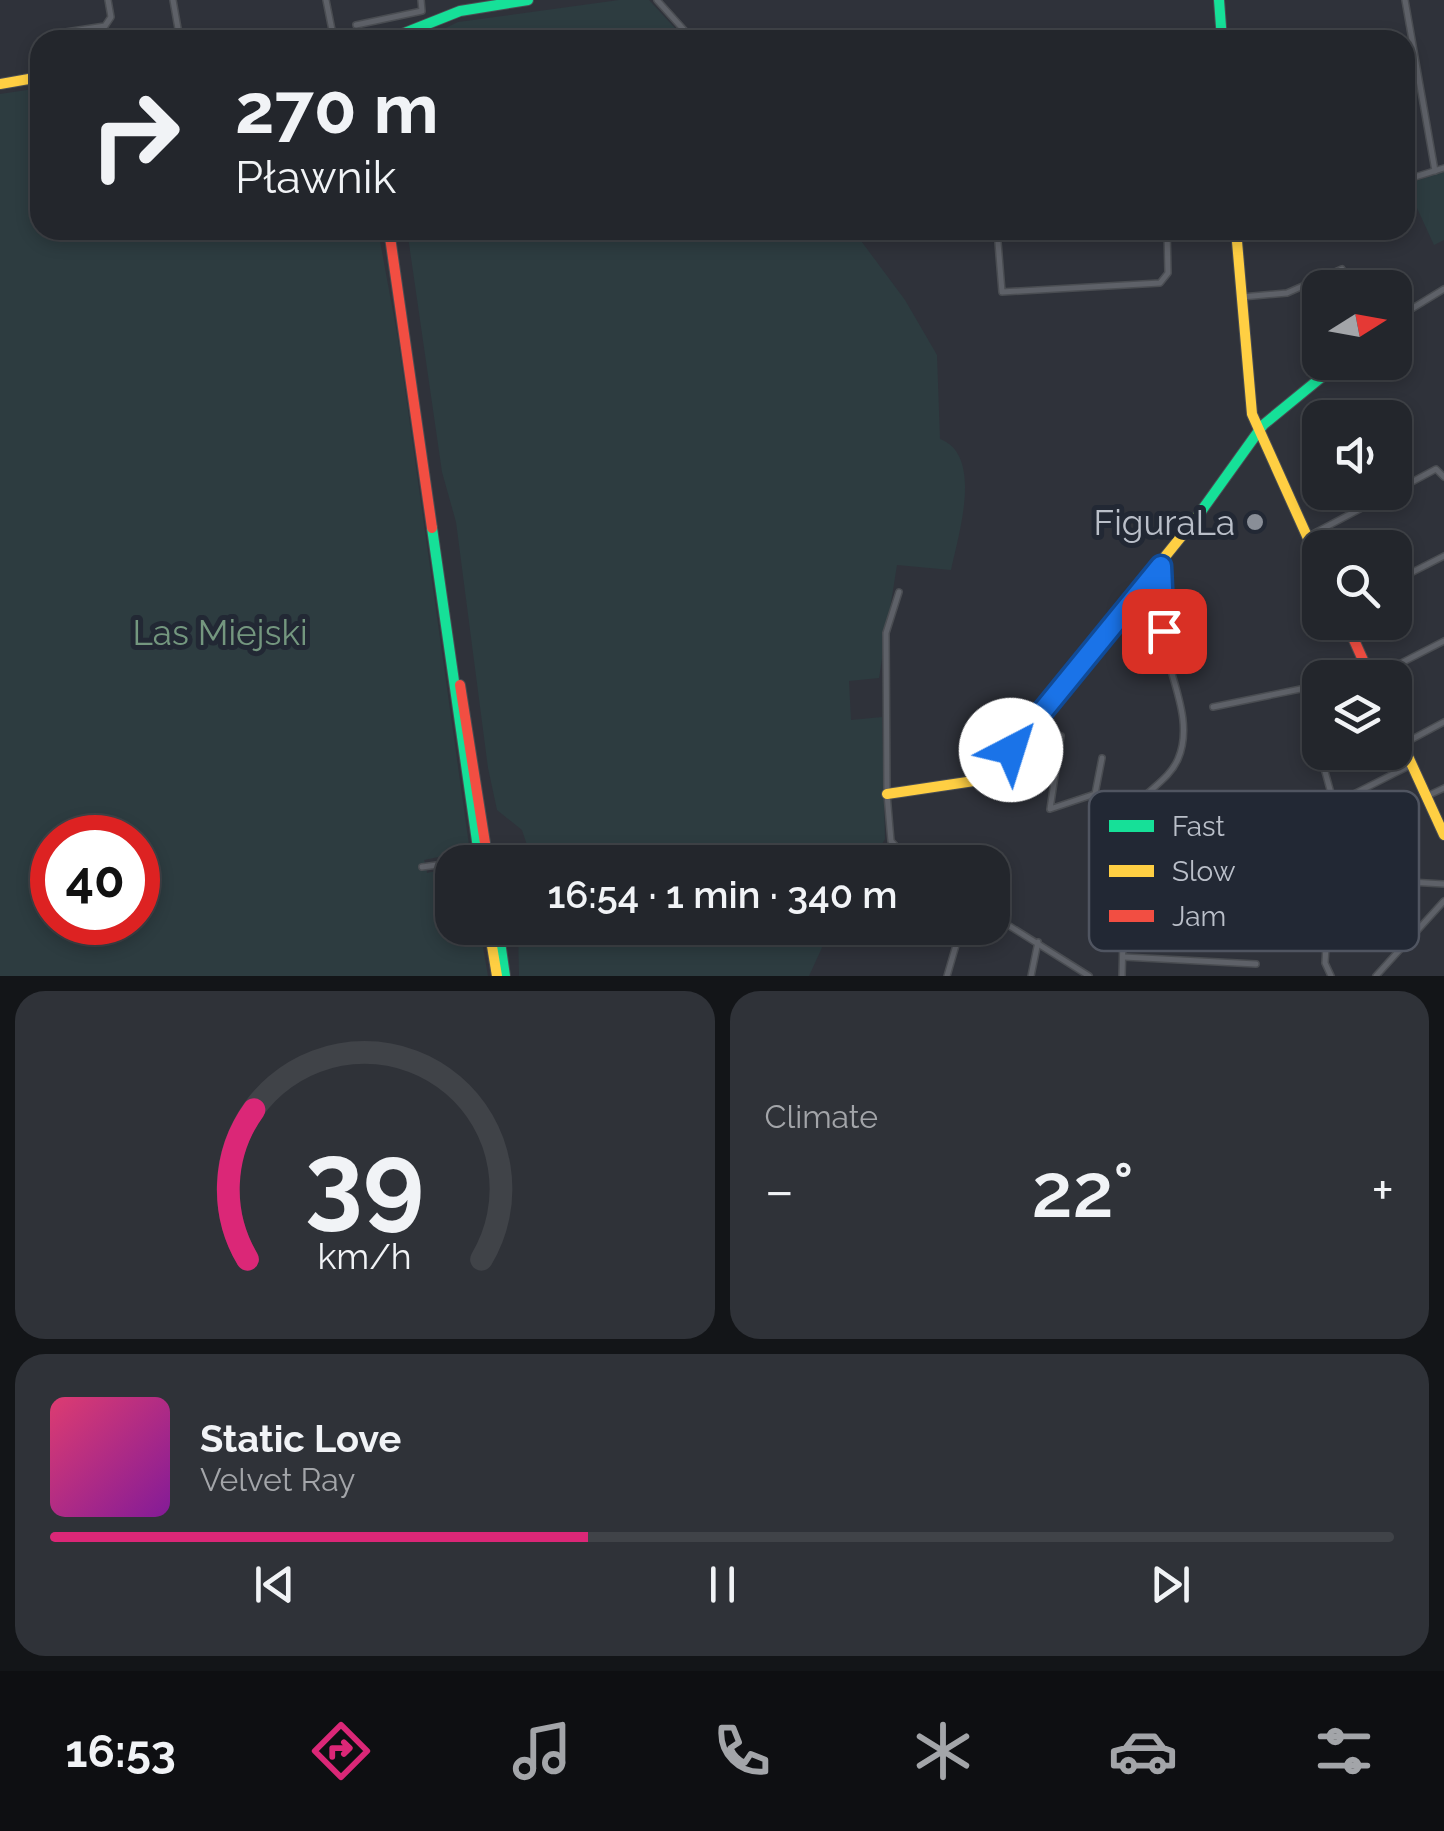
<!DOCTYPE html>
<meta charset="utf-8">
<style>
body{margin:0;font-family:Raleway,sans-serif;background:#2f3238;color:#f1f3f6;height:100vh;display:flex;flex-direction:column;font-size:38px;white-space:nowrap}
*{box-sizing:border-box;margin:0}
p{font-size:32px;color:#a3a5a9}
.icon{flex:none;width:55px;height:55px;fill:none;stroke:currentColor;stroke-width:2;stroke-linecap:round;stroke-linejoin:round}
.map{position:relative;height:976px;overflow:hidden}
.drawer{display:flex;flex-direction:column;gap:15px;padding:15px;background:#131518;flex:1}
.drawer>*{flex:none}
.guide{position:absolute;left:30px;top:30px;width:1385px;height:210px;border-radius:30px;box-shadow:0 5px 15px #0003,0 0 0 2px #404348;background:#23262c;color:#f1f3f6;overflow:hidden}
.needle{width:65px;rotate:79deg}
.fabs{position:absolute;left:1302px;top:270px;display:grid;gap:20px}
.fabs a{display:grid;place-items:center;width:110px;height:110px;border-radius:20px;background:#23262c;box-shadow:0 5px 15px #0003,0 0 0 2px #404348;font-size:50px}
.speed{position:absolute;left:30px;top:815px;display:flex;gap:20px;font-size:50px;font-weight:700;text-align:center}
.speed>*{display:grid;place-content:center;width:130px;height:130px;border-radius:50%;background:#23262c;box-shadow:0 5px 15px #0003,0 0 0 2px #404348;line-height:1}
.speed .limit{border:15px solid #d22;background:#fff;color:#111}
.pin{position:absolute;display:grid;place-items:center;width:85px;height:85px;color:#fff;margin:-42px;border-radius:20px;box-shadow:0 5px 15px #0006}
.me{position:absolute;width:110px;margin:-55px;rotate:40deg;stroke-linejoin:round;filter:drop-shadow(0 0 8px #0008)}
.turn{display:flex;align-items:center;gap:35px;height:210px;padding:0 40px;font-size:45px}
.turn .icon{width:130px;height:130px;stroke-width:2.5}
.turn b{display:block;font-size:70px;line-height:85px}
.big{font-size:75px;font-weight:600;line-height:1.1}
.drawer .tile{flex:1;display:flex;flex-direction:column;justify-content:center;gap:15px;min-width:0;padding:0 35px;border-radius:30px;background:#2f3238}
.drawer .dial{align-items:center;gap:0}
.dial svg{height:260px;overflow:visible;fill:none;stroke:#404348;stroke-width:7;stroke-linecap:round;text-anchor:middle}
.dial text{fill:#f1f3f6;stroke:none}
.song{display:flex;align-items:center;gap:30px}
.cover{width:120px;height:120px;border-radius:15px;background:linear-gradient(135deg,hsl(340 70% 55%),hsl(290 70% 35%))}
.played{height:10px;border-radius:5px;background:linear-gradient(90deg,#db2777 40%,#404348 40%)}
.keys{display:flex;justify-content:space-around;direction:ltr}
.heat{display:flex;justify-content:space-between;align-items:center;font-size:55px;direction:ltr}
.drawer .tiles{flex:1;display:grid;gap:15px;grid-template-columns:1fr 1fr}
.tile:last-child{grid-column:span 2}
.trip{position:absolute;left:435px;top:845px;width:575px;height:100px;border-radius:30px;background:#23262c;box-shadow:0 5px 15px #0003,0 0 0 2px #404348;font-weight:600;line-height:100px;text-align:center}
.dock{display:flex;height:160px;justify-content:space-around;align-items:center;background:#0e0f12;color:#a3a5a9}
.dock .icon{width:70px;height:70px}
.dock .on{color:#db2777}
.dock b{font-size:45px;color:#f1f3f6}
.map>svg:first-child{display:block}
.green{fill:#2d3c40;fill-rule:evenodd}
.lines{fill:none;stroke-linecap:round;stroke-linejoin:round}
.street-casing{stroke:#4a4d52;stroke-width:8}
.fast-casing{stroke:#4a4d52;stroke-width:12}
.slow-casing{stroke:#4a4d52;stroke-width:12}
.jam-casing{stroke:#4a4d52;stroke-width:12}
.street{stroke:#5e6168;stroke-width:5}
.fast{stroke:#16e098;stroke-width:10}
.slow{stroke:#ffcf43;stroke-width:10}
.jam{stroke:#f24e42;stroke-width:10}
.route-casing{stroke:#114b97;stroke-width:25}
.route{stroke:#1a73e8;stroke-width:18}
.poi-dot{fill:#898e97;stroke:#222834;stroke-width:4}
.labels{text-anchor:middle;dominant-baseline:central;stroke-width:10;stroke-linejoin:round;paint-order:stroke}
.poi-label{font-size:35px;fill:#babfc9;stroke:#222834;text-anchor:end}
.park-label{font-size:35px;fill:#74977f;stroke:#222834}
.key{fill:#222834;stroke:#505561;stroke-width:2.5}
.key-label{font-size:28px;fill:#babfc9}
</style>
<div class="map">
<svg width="1444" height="976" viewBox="0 0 1444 976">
<rect width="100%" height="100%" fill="#2f323a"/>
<g class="green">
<polygon points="619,0 649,0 686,40 421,40 458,22"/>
<path d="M40,88v142h338l20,109 71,506 -2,6 -43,9 2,6 103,-15 -7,-21 -25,-20 -9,-42 -32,-246 -14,-50 -35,-242h446l52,70 32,55 3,84c44,16 18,97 11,131l-54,-5 -18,113 -30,3 2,39 31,-3 3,122 -14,23h-341l-2,-10 -102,14 1,7 15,-3 10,18v40h15l2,4 11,-3 8,47h-488v-882zM52,838h86v84h-86z"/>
<polygon points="1444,172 1444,240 1434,245 1406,184"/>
<polygon points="518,928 831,928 809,976 519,976"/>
</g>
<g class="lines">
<g class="street-casing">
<g id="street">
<polyline points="173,0 180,40"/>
<polyline points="326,0 334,40"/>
<polyline points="657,0 693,40"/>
<polyline points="1405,0 1435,171"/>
<polyline points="356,25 422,11 421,0"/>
<polyline points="53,34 105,26 111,17 108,0"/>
<polyline points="1196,40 1222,38"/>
<polyline points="1405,180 1444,168"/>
<polyline points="933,230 980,230"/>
<polyline points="997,230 1002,292 1160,283 1168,273 1167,230"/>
<polyline points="1242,297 1287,293 1342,269"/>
<polyline points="1395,319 1444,289"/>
<polyline points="1395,491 1436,469 1444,477"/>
<polyline points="1307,537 1392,492"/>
<polyline points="1395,581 1444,556"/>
<polyline points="899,592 886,633 887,794 891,841 910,862"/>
<polyline points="1352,678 1368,671"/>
<polyline points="1372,678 1444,641"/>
<polyline points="1213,707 1320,685"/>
<polyline points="1028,729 1061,736 1050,809 1095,794 1102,758"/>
<polyline points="1316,739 1334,804 1325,963 1331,976"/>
<polyline points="1403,744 1444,722"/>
<polyline points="1427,796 1444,788"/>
<polyline points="1229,802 1334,804 1411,765"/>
<polyline points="457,862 544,850"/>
<polyline points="1124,865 1444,884"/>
<polyline points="422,867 452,863"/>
<polyline points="992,915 1089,976"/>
<polyline points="1124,957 1256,964"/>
<polyline points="947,976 961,928"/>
<polyline points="1031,976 1038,942"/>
<path d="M1122,976l4,-152c8,-29 41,-39 52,-65 16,-37 -7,-78 -13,-113 -4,-25 -1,-52 -3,-77"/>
<polyline points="1376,976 1444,901"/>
</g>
</g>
<g class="fast-casing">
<g id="fast">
<polyline points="1219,0 1222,40"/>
<polyline points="387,40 460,11 528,0"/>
<polyline points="1197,517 1263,425 1340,362"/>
<polyline points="432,528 480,862"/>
<polyline points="498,928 505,976"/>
</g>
</g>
<g class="slow-casing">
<g id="slow">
<polyline points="0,84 40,77"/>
<polyline points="1236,230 1252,414 1320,565"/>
<polyline points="1395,728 1444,835"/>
<polyline points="887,794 974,781 992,771 1197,517"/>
<polyline points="489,928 497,976"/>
</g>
</g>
<g class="jam-casing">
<g id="jam">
<polyline points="389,230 432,528"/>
<polyline points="1346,622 1371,678"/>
<polyline points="460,685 488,862"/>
</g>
</g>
<use href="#street" class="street"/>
<use href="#fast" class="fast"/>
<use href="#slow" class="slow"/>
<use href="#jam" class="jam"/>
</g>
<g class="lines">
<g class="route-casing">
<polyline id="route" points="1011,750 1161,566 1164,631"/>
</g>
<use href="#route" class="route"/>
</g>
<circle class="poi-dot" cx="1255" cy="522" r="10"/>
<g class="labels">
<g class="poi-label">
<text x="1235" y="522">FiguraLa</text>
</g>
<g class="park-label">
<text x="220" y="632">Las Miejski</text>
</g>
</g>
<rect x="1089" y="791" width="330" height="160" rx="15" class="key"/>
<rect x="1109" y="820" width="45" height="12" fill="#16e098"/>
<rect x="1109" y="865" width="45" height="12" fill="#ffcf43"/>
<rect x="1109" y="910" width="45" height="12" fill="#f24e42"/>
<g class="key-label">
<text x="1172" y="836">Fast</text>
<text x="1172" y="881">Slow</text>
<text x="1172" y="926">Jam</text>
</g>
</svg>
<div class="fabs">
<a><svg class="needle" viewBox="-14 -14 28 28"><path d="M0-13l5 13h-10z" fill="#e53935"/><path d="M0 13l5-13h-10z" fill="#a3a5a9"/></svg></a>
<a><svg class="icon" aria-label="sound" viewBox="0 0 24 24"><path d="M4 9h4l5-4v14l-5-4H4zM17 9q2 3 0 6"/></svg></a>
<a><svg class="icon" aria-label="search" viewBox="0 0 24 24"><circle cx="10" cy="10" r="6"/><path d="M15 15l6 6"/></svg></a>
<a><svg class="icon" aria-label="layers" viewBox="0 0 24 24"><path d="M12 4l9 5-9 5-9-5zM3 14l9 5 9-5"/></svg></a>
</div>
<div class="speed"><div class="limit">40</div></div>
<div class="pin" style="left:1164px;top:631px;background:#d93025"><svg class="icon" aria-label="arrive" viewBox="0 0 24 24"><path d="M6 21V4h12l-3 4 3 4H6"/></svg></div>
<svg class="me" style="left:1011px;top:750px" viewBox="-20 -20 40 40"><circle r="19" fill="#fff"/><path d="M0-13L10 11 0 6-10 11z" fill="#1a73e8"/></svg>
<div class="trip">16:54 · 1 min · 340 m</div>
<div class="guide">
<div class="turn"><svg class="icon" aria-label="right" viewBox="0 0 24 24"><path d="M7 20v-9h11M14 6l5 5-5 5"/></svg><div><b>270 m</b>Pławnik</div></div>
</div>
</div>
<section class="drawer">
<div class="tiles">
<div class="tile dial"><svg viewBox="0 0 100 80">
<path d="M14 69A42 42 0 1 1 86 69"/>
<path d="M14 69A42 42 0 0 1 16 23" stroke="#db2777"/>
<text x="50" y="56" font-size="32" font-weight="700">39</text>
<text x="50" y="72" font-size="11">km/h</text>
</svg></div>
<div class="tile"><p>Climate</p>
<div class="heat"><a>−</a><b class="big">22°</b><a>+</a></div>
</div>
<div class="tile">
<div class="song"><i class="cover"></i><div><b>Static Love</b><p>Velvet Ray</p></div></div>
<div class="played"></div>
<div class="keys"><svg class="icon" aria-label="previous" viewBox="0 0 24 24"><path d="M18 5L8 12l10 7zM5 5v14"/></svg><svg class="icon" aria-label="pause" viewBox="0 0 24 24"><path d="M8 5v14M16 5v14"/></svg><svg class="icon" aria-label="next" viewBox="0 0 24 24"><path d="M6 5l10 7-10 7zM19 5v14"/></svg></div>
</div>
</div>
</section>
<nav class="dock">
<b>16:53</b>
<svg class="icon on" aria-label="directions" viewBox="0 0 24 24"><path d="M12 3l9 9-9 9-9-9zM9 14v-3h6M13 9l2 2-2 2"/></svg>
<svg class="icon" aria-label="music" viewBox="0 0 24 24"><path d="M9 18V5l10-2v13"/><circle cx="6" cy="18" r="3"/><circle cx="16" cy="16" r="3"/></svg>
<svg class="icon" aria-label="phone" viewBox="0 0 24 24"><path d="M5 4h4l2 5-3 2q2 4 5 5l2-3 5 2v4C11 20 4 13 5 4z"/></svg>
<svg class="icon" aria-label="climate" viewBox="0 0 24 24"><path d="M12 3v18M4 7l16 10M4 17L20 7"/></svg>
<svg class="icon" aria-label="car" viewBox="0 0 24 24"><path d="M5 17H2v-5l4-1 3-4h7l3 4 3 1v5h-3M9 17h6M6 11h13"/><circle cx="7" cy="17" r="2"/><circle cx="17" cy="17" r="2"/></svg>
<svg class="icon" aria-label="filters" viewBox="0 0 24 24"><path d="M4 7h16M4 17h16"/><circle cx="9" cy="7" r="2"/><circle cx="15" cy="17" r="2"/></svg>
</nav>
